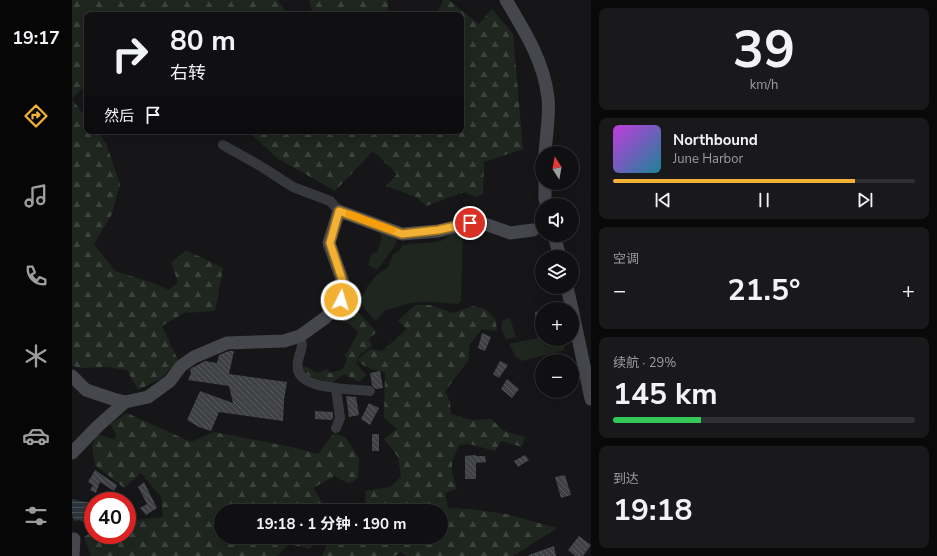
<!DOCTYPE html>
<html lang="zh">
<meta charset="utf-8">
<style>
body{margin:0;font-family:"Nunito Sans","Noto Sans SC",sans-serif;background:#19191b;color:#f1f3f6;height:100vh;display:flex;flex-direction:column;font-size:15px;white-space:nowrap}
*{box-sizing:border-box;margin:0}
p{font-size:13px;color:#9c9d9f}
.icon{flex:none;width:22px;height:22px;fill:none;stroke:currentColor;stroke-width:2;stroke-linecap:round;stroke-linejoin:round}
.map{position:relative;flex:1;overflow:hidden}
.drawer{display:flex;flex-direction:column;gap:8px;padding:8px;background:#09090a;width:346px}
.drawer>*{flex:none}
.guide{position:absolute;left:12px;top:12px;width:380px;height:122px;border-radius:8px;box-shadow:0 4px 16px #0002,0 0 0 1px #303032;background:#101012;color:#f1f3f6;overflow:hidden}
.needle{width:26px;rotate:349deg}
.fabs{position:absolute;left:463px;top:146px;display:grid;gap:8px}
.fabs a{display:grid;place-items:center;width:44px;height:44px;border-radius:50%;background:#101012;box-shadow:0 4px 16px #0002,0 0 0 1px #303032;font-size:20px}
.speed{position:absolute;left:12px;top:492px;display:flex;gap:8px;font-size:20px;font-weight:700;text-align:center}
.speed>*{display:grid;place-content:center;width:52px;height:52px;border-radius:50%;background:#101012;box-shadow:0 4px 16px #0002,0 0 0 1px #303032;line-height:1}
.speed .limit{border:6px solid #d22;background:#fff;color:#111}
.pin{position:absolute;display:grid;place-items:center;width:34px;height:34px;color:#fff;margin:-17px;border:2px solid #fff;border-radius:50%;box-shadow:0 1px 4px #0007}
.me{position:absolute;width:44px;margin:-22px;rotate:5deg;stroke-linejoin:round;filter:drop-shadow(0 0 3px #0008)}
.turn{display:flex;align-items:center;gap:14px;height:84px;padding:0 20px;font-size:18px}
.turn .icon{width:52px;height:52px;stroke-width:2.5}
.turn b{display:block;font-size:28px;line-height:34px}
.then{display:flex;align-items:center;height:38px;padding:0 20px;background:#0003;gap:8px;font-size:15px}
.big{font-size:30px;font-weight:700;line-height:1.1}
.drawer .card{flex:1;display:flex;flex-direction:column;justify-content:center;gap:6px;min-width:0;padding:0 14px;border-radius:8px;background:#19191b}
.drawer .dial{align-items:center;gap:0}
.dial b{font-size:52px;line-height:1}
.song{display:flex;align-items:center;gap:12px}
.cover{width:48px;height:48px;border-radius:6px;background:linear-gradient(135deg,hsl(290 70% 55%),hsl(190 70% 35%))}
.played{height:4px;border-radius:2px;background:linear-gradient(90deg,#f2b134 80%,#303032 80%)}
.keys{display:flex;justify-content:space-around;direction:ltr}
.heat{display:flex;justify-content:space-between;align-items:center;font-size:22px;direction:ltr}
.charge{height:6px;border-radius:3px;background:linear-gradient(90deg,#34c759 29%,#303032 0)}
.trip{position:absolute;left:142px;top:504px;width:234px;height:40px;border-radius:20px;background:#101012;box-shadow:0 4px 16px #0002,0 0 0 1px #303032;font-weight:700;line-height:40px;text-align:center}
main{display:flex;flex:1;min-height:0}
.tabs{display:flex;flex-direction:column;width:72px;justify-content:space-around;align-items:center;background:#060607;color:#9c9d9f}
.tabs .icon{width:28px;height:28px}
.tabs .active{color:#f2b134}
.tabs b{font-size:18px;color:#f1f3f6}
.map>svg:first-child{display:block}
.grass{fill:#1e261f}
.forest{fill:url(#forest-firs)}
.water{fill:url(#water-rules)}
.building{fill:url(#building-back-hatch)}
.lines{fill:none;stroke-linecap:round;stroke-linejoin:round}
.street{stroke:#37383d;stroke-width:10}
.secondary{stroke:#45474d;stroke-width:13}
.route-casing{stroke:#9d7322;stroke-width:10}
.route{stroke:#f2b134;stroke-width:7}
.slow{stroke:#f59e0b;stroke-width:7}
</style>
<main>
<nav class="tabs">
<b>19:17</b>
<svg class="icon active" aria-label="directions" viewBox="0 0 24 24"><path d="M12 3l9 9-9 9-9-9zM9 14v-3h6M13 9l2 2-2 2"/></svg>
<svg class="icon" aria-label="music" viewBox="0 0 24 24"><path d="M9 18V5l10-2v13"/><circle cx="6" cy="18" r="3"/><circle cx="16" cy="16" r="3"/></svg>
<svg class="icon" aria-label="phone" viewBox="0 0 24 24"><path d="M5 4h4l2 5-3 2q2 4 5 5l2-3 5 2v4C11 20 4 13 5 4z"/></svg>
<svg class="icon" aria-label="climate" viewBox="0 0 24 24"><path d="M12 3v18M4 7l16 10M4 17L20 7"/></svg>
<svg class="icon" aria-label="car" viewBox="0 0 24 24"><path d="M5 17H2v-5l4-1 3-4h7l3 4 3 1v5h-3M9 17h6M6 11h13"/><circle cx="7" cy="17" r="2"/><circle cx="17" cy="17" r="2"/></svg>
<svg class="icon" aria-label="filters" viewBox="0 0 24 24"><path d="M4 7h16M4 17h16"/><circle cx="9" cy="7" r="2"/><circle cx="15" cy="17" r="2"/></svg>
</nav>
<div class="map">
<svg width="519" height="556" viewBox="0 0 519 556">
<defs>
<pattern id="forest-firs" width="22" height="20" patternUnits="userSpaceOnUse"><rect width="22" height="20" fill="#1e261f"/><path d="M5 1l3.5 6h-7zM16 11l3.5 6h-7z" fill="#3c433d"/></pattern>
<pattern id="water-rules" width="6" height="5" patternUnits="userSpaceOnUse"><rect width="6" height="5" fill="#2c353c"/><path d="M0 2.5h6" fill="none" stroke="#485056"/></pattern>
<pattern id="building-back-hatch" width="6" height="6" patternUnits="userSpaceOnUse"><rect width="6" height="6" fill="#404145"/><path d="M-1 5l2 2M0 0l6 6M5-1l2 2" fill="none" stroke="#595a5e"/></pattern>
</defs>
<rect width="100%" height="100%" fill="#161618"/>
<g class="grass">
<polygon points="311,228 323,235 325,240 321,249 305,270 296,265 300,253 305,252 310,239 308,234"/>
<path d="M382,232l9,1 -2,68 -3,3 -29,-2 -18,1 -25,7 -11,11 -16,-19c9,-15 13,-27 29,-34l5,-14 7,-4 2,-5 34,-3 7,-2z"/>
<polygon points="438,318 444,337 434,340 429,328 431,320"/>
<polygon points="470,337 470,339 490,339 493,350 450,361 444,357 437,344"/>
</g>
<g class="forest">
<polygon points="0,0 206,0 215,15 15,15 15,84 0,99"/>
<polygon points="237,0 316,0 316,9 321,15 226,15 240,10"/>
<polygon points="371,0 377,0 407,24 420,9 441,34 451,149 412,162 411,194 403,197 392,192 354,206 344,197 314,186 325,174 301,151 263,191 205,158 178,133 177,131 389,131 389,15 364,15"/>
<polygon points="0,99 15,119 15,131 25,131 34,143 48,184 40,214 22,244 43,271 81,283 97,290 106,282 99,263 114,250 151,268 143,311 112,313 90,326 106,360 90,378 66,390 55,370 36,367 10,368 0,366"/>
<path d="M275,305l10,6 20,21 -8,6 3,8 -13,9 -1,4 12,-10 12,2 25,-22 -9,-8 17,-16h15l23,8 20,-7 12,3 10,9 2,13 -15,-2 -12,15 -2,17 -23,30 5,11 1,12 20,6 20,-1 13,12 21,6 -3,10 -21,-6 -6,10 -26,-7 -10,1c-9,19 -9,24 -2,44l-12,4 3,15 21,1 37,5 51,14 -44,28h-107l-5,-4 -6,4h-73l8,-19h111v-26h-77l2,-20 24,-4 11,-10 -3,-20 -14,-18 13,-10 -13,-11 1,-46c-10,-2 -22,-4 -27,-12l-2,3 10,12 -7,7 -15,-8 -13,10 -32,-12 6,-6 13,7 9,-4 3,4 13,-4 4,-9 -3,-6 3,-1 11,-20 -6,-7 -14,-8z"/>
<polygon points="55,413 119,442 142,432 220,447 246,454 262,433 273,437 287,458 286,478 277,484 263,476 241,488 256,511 149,511 149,537 247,537 238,549 217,544 205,556 19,556 12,537 21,531 21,535 55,535 55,521 91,517 89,497 69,473 52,488 23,465 20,446 25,434 42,439 44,434 38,424"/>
</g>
<polygon class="water" points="0,499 19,503 21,510 21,518 14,523 7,520 2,521 0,515"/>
<g class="building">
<polygon points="470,311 470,337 466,337 463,312"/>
<polygon points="410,333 419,337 413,351 406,348"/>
<polygon points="157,351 162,351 157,374 215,382 212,400 211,421 147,412 139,431 127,427 115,420 128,391 161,403 157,386 116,380 119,373 118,369 133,361 145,363 147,355"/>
<polygon points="428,361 436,365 427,378 421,374"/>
<polygon points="308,371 311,388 304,389 300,385 298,373"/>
<polygon points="435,379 447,389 440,398 429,389"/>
<polygon points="274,396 284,397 287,415 277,417"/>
<polygon points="297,403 307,408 298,425 289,419"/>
<polygon points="243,411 261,412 261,417 260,420 243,419"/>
<rect x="300" y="434" width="7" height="17"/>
<polygon points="403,455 404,456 413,456 414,462 404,463 404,479 393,479 393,456"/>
<polygon points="453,455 457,460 446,467 442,461"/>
<polygon points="23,470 45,485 42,491 28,482 24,493 18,490 21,485 16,482"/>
<polygon points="493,475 499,495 489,498 483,477"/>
<polygon points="72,482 85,508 74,515 68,508 75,504 66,487"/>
<polygon points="507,536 519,545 511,556 503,556 496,550"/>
<polygon points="482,546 484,556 457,556 457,555"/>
</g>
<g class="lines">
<g class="street">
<polyline points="151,145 190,167 221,187 258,201 267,211"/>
<path d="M228,336c0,3 2,6 2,9 -1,10 -6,13 -4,25 4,20 56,19 72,21"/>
<polyline points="264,388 268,418 264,428"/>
</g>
<g class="secondary">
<path d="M434,0c18,30 38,61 42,98 2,15 -2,39 -3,55"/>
<polyline points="473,183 473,199 475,205"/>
<polyline points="482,235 488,257"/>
<polyline points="495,287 500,309"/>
<polyline points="500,309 519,399"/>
<polyline points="0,376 14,390 41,399 53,402 76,397 98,381 109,366 122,357 155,343 212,341 228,336 253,318 269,300 271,282 257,243 267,211 330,234 366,231 398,223 413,224 438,233 461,230"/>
<polyline points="0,453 25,427 53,402"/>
<polyline points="1,556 2,539"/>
</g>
</g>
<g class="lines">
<g class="route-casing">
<polyline id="route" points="269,300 271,282 258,243 267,211 330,234 366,230 398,223"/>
</g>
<use href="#route" class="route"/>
<polyline class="slow" points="277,214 320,230"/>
</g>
</svg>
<div class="fabs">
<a><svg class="needle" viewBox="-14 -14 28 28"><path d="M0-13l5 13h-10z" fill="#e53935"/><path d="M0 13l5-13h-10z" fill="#9c9d9f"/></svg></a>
<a><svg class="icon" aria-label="sound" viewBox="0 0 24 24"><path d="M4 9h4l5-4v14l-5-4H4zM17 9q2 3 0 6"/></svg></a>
<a><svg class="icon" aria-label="layers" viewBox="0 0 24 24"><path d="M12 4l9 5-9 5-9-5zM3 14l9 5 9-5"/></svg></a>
<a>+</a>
<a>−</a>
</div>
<div class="speed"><div class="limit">40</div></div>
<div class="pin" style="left:398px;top:223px;background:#d93025"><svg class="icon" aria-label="arrive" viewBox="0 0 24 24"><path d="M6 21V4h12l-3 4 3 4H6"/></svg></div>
<svg class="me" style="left:269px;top:300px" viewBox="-20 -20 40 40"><circle r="17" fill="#f2b134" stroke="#fff" stroke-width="3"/><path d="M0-11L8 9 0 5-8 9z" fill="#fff"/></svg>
<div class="trip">19:18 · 1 分钟 · 190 m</div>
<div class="guide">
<div class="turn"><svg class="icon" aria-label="right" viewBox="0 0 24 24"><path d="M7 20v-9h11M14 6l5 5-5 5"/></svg><div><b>80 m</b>右转</div></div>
<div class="then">然后<svg class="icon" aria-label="arrive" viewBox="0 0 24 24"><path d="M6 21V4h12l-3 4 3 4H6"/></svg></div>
</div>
</div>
<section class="drawer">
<div class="card dial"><b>39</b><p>km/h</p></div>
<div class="card">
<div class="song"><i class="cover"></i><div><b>Northbound</b><p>June Harbor</p></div></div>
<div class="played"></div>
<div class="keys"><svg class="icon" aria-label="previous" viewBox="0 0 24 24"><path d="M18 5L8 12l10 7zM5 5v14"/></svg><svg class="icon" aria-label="pause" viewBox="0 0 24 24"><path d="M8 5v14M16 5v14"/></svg><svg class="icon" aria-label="next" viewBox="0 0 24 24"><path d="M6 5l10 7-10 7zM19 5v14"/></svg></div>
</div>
<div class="card"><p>空调</p>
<div class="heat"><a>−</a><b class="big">21.5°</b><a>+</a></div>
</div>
<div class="card"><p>续航 · 29%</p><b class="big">145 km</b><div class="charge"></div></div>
<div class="card"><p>到达</p><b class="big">19:18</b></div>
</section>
</main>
